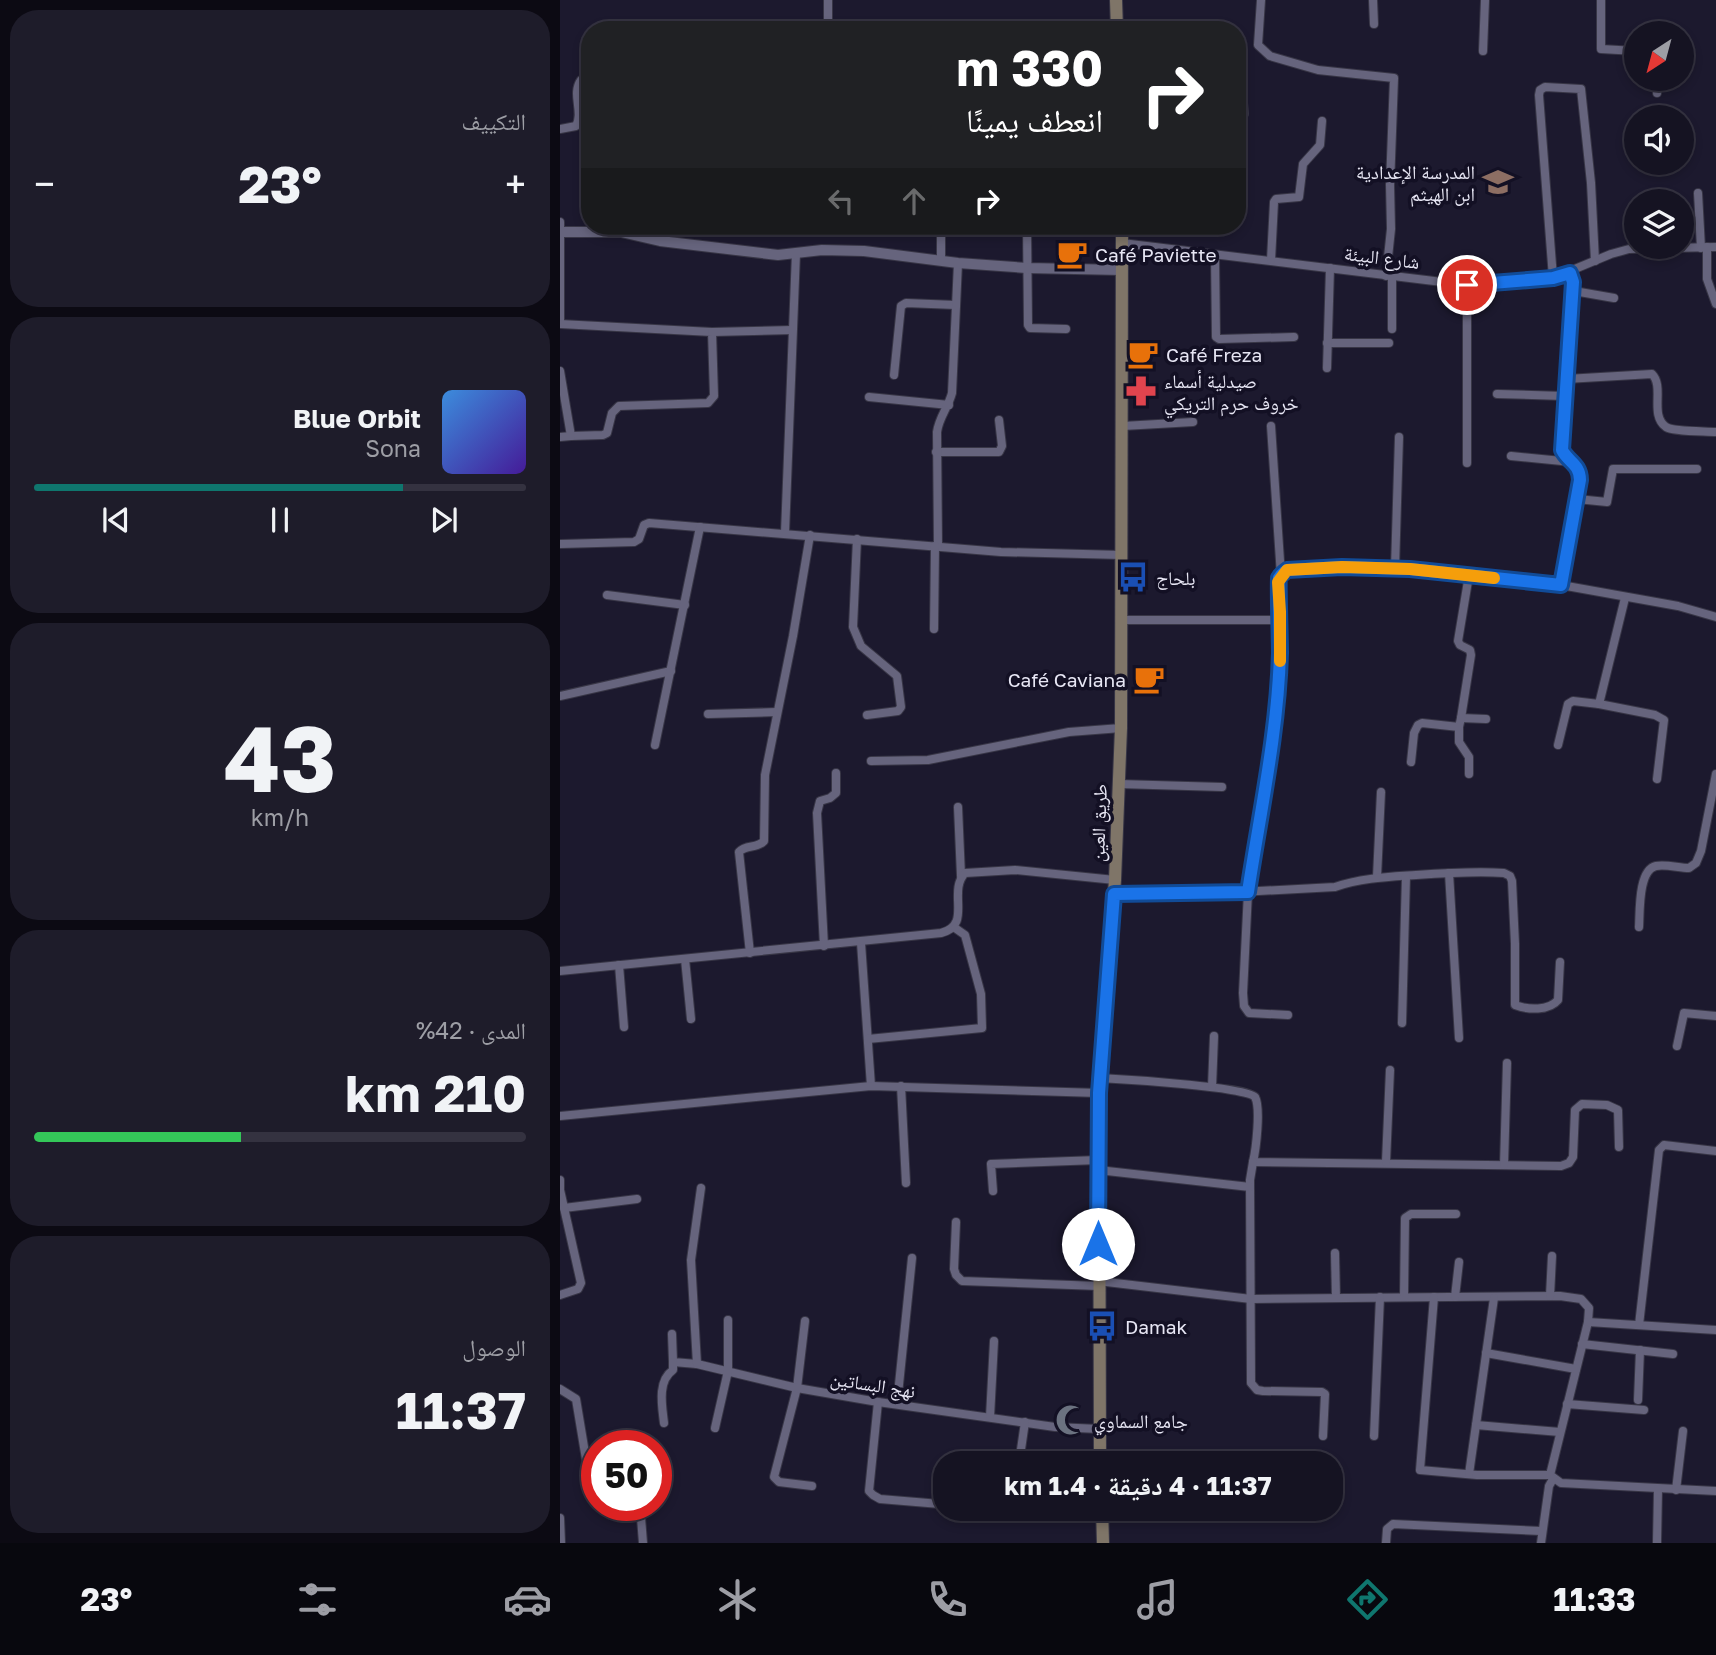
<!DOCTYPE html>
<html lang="ar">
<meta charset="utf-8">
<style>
body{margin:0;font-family:"Golos Text","Noto Naskh Arabic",sans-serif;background:#1e1c2a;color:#f1f3f6;direction:rtl;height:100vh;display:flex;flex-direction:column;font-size:26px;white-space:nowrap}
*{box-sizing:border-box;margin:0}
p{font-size:23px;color:#9d9ea5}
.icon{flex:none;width:38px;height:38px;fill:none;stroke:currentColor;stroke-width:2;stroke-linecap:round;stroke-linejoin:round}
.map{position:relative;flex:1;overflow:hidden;direction:ltr}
.sheet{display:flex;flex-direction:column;gap:10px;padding:10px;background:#0c0a13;width:560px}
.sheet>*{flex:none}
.guide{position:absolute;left:21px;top:21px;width:665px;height:214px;border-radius:28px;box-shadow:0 4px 10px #0003,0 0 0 2px #343240;direction:rtl;background:#202124;color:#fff;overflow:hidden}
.needle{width:46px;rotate:216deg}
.fabs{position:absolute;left:1064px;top:21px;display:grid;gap:14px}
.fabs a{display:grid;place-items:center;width:70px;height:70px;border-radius:50%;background:#151322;box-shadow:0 4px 10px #0003,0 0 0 2px #343240;font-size:35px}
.speed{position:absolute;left:21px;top:1430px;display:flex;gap:14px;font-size:35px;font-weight:700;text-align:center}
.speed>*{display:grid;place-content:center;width:91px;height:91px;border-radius:50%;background:#151322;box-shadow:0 4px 10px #0003,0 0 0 2px #343240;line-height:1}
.speed .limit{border:10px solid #d22;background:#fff;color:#111}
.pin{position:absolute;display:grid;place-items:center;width:60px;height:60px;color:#fff;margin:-30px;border:4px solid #fff;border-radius:50%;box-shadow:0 2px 7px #0007}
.me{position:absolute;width:77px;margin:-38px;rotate:0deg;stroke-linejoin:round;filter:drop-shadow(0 0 5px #0008)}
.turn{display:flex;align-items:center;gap:24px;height:147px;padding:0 28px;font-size:32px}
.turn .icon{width:91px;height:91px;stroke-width:2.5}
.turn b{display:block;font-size:49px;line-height:60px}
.lanes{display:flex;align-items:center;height:66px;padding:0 28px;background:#0003;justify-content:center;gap:35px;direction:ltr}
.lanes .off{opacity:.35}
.big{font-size:52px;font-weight:700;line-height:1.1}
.sheet .widget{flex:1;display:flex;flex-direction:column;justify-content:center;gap:10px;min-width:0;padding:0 24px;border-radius:28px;background:#1e1c2a}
.sheet .dial{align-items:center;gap:0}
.dial b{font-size:91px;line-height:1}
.song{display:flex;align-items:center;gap:21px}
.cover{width:84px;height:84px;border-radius:10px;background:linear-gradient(135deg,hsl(210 70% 55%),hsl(260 70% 35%))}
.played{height:7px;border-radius:4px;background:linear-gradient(90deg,#0f766e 75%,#343240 75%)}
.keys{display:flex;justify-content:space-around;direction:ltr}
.heat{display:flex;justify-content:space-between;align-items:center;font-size:38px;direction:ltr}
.charge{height:10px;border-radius:5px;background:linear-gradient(90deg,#34c759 42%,#343240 0)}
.trip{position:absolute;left:373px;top:1451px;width:410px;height:70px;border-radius:28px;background:#151322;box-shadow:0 4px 10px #0003,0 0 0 2px #343240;font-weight:700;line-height:70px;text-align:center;direction:rtl}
.tabs{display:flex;height:112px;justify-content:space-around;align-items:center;background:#08080e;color:#9d9ea5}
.tabs .icon{width:49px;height:49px}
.tabs .current{color:#0f766e}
.tabs b{font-size:32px;color:#f1f3f6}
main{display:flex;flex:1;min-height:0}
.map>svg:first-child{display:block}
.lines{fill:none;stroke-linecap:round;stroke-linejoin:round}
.minor-casing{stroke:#383646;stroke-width:10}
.tertiary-casing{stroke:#383646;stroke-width:12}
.secondary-casing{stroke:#383646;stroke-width:14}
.minor{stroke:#66647d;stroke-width:8}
.tertiary{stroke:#66647d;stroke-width:10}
.secondary{stroke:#7f7568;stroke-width:12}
.route-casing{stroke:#114b97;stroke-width:18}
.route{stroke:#1a73e8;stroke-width:12}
.slow{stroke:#f59e0b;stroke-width:12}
.labels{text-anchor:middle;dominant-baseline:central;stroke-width:7;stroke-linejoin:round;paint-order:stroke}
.poi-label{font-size:19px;fill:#e7e6f4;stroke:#131024;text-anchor:start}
.street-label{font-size:19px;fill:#e7e6f4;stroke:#131024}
</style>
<main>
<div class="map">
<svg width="1156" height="1543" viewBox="0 0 1156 1543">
<rect width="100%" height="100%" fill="#1c192e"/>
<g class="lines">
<g class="minor-casing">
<g id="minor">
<polyline points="701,0 698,45 710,56 758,70 834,78 830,185 831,229 826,276"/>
<polyline points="813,0 814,24"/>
<polyline points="1041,0 1041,49 1076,51"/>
<polyline points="226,30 297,30"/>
<polyline points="268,30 268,0"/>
<polyline points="923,51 925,0"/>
<polyline points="1097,79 1097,93"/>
<polyline points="677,98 683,103 684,114"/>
<path d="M0,129l16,-3c8,-14 -5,-32 5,-46l9,-1"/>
<polyline points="1138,193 1141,248"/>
<polyline points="0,222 0,321"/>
<polyline points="467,226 468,325 470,328 506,329"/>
<polyline points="562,243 907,285 993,278 1051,254 1069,249 1156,247"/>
<polyline points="1147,247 1147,279 1156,304"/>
<polyline points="655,255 656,337 659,339 734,337"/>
<polyline points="711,260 714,202 716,199 739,197 743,164 760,145 762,121"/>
<polyline points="381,261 381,226"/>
<polyline points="993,278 979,95 980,90 985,87 1021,89 1031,183 1035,261"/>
<polyline points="907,285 907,463"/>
<polyline points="1014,291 1054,298"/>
<polyline points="0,324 152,332 154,396 148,403 59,406 52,413 47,433 43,435 11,436"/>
<polyline points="832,329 832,277"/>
<polyline points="152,332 232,330"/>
<polyline points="767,343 829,343"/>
<polyline points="767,368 770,268"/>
<polyline points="0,371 11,436 0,437"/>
<polyline points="334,375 341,306 346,303 396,305"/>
<path d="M1006,379l86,-5c13,13 -3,41 14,53 8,5 39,4 50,5"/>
<polyline points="937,394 1004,396"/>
<polyline points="309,397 389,405"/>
<polyline points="563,426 633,422"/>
<polyline points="711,426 721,576"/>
<polyline points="376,452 439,452 442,446 439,420"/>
<polyline points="951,456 1012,462"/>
<polyline points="1017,499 1047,502 1053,469 1137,469"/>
<polyline points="225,533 236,253"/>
<polyline points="297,539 293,627 301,646 337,676 341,707 338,711 307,715"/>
<polyline points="0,544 74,542 79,539 84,525 89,523 441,552 562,555"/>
<path d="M378,547l-1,-115c2,-15 11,-24 15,-39l6,-130"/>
<polyline points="835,568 839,437"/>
<polyline points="909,575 898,641 900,645 910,650 911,655 901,718 926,719"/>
<path d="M1001,585c3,-20 23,-100 18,-115 -2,-8 -13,-12 -17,-21l12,-158 -4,-18"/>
<polyline points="47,595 125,605"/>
<polyline points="720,615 719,667 713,728 688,892 683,993 684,1006 689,1013 728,1015"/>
<polyline points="561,620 713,620 720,612 718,582 724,572 782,567 850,569 1001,585 1118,606 1156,617"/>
<polyline points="374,629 375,546"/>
<polyline points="0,696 111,671"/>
<polyline points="1039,704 1095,715 1104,720 1097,779"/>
<polyline points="148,714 217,712"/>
<polyline points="899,727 899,742 909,757 909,774"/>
<polyline points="95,745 140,527"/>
<polyline points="998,745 1008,704 1013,701 1039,704 1065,598"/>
<polyline points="311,761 368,760 509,732 561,728"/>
<polyline points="851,762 854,733 858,725 862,723 899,727 901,718"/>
<polyline points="559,784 662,787"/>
<polyline points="398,807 401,876"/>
<polyline points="889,873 899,1038"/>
<polyline points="817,877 821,792"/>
<path d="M554,894l126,-2 95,-5c26,-9 53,-10 81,-12 29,-2 58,-4 88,-2l6,3 2,5 3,63v61c13,5 34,6 43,-5l2,-38"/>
<path d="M1079,927c1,-15 -1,-57 17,-61 10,-2 23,2 33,2l7,-5 5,-12 15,-77"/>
<polyline points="301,943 311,1086"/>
<polyline points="264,946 257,813 260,801 270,798 276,793 276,773"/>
<path d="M190,953l-11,-101c7,-8 18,-3 25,-11l1,-66 28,-139 17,-101"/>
<polyline points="125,959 131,1019"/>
<polyline points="59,965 64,1027"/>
<path d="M0,971l381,-38c32,-8 6,-41 24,-60l50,-3 100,10"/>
<polyline points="842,1023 846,876"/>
<polyline points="308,1039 422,1028 421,994 405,935 395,928"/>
<polyline points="1117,1046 1124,1013 1156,1016"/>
<path d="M540,1078c19,1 150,9 155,19 6,11 1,52 -2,65l308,4 8,-3 4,-6 2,-47 7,-6 25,1 11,5 1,37"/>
<polyline points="341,1086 346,1183"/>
<polyline points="652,1087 654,1036"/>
<polyline points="0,1116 311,1086 539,1093"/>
<polyline points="693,1162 690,1180 691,1383 697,1390 703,1391 762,1392 765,1394 763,1436"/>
<polyline points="826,1162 830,1070"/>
<polyline points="944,1165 947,1063"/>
<polyline points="538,1170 690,1187"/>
<polyline points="0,1180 0,1190"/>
<polyline points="433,1191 431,1164 538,1160"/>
<polyline points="4,1208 77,1199"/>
<polyline points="396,1222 394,1269 396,1275 402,1281 539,1286"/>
<polyline points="775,1253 776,1298"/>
<polyline points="538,1281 691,1299 1000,1296 1021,1299 1029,1308 1028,1322 990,1475 1001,1483 1156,1491"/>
<polyline points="0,1295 18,1289 21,1283 0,1190"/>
<polyline points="990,1296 992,1256"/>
<polyline points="844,1297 845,1218 851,1214 896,1214"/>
<polyline points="874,1297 860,1470 917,1475 990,1475"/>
<polyline points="895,1297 899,1262"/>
<polyline points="245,1321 237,1388 214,1477 219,1482 252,1486"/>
<polyline points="1028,1322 1156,1330"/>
<polyline points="1079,1325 1099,1150 1104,1145 1156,1151"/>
<polyline points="112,1334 113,1362 137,1364 237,1388 318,1402 495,1427 539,1429"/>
<polyline points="1022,1344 1113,1354"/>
<polyline points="926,1353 1016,1369"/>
<polyline points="137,1364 131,1260 141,1188"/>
<polyline points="0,1389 16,1399 26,1459"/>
<polyline points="1078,1400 1080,1350"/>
<polyline points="318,1402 309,1491 313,1495 320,1499 380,1504"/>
<polyline points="337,1404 352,1258"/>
<polyline points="1007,1404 1084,1410"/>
<polyline points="430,1417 434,1341"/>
<path d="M104,1423c-2,-17 -7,-42 9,-53v-8"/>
<polyline points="916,1425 1000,1432"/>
<polyline points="155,1428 168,1371 168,1320"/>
<polyline points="814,1436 820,1297"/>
<polyline points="459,1463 465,1422"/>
<polyline points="909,1474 934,1298"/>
<polyline points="1116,1490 1123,1431"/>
<polyline points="80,1505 83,1543"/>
<polyline points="0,1518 1,1543"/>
<polyline points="826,1543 827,1529 833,1524 981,1531"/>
<polyline points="981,1543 989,1486 993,1479"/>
<polyline points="1097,1543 1098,1489"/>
</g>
</g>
<g class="tertiary-casing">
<polyline id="tertiary" points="0,232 61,232 100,241 218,255 262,250 304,251 398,263 467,268 562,270"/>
</g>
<g class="secondary-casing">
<g id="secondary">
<polyline points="556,0 557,30"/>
<polyline points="540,1463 539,1093 555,880 561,728 562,226"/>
<polyline points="542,1508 543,1543"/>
</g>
</g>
<use href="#minor" class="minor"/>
<use href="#tertiary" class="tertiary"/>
<use href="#secondary" class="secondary"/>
</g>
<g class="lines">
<g class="route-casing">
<path id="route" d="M538,1244l1,-151 15,-199 134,-2c12,-79 30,-160 32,-239 0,-11 -2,-71 -1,-75 2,-4 5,-5 8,-8l55,-3 68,2 151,16 19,-105c0,-16 -12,-18 -18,-30l11,-168 -3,-9 -17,5 -86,7"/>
</g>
<use href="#route" class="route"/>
<polyline class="slow" points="720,661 720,612 718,582 727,570 782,567 850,569 934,578"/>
</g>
<defs>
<g id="school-bare" transform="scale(2.415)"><path d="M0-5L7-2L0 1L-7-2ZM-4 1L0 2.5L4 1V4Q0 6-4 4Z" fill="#8d6e63" stroke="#131024" stroke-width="2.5" paint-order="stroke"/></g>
<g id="cafe-bare" transform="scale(2.415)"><path d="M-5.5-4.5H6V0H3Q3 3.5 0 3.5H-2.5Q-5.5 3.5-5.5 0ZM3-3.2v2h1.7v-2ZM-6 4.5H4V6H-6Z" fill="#e8710a" stroke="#131024" stroke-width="2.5" paint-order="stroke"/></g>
<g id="pharmacy-bare" transform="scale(2.415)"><path d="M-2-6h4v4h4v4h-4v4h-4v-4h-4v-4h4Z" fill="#e0444e" stroke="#131024" stroke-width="2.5" paint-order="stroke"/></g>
<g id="bus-bare" transform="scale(2.415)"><path d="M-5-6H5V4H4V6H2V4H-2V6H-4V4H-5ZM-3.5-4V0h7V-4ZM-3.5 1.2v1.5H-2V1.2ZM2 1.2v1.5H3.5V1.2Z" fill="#1a4fb4" stroke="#131024" stroke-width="2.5" paint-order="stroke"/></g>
<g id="mosque-bare" transform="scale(2.415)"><path d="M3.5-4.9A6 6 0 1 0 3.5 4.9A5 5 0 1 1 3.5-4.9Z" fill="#6b7280" stroke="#131024" stroke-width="2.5" paint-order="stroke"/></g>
</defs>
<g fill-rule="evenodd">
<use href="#school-bare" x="938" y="182"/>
<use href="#cafe-bare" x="512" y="254"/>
<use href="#cafe-bare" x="583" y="354"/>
<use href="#pharmacy-bare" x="581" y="391"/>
<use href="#bus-bare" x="573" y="577"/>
<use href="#cafe-bare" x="589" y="679"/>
<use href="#bus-bare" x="542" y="1326"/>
<use href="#mosque-bare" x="511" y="1420"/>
</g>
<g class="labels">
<g class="poi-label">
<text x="915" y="171" text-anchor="end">المدرسة الإعدادية<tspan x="915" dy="22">ابن الهيثم</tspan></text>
<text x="535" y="254">Café Paviette</text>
<text x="606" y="354">Café Freza</text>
<text x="604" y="380">صيدلية أسماء<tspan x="604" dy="22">خروف حرم التريكي</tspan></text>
<text x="596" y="577">بلحاج</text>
<text x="566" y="679" text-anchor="end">Café Caviana</text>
<text x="565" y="1326">Damak</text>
<text x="534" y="1420">جامع السماوي</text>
</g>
<g class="street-label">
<text transform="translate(822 257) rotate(7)">شارع البيئة</text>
<text transform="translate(538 823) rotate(-88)">طريق العين</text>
<text transform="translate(313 1384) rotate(9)">نهج البساتين</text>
</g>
</g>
</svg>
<div class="fabs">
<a><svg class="needle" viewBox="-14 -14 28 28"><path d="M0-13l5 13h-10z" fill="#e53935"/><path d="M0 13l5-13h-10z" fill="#9d9ea5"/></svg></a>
<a><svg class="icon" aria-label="sound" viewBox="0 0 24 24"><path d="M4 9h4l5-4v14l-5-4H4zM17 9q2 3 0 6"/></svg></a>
<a><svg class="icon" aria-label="layers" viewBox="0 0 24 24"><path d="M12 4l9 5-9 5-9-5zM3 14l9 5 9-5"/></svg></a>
</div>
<div class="speed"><div class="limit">50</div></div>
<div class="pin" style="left:907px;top:285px;background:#d93025"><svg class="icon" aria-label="arrive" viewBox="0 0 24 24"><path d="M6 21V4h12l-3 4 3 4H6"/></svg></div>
<svg class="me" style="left:538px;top:1244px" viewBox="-20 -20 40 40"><circle r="19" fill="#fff"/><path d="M0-13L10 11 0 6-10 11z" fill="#1a73e8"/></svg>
<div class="trip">11:37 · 4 دقيقة · 1.4 km</div>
<div class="guide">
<div class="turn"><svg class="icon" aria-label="right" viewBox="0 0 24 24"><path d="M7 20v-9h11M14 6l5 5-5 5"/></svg><div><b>330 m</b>انعطف يمينًا</div></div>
<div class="lanes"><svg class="icon off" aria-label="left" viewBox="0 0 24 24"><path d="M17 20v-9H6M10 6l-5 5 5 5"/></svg><svg class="icon off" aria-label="ahead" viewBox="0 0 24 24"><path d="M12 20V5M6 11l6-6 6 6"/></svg><svg class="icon" aria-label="right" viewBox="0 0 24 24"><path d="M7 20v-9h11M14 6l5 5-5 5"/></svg></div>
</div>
</div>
<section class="sheet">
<div class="widget"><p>التكييف</p>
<div class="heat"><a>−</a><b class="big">23°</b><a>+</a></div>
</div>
<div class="widget">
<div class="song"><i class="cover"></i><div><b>Blue Orbit</b><p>Sona</p></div></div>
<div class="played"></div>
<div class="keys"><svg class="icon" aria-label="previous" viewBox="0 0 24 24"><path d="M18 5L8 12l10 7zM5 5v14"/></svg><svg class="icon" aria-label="pause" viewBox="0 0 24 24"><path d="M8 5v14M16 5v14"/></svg><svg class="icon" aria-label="next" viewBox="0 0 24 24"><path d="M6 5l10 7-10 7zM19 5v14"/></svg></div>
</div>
<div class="widget dial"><b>43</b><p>km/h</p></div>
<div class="widget"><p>المدى · 42%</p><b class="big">210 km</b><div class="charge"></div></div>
<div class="widget"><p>الوصول</p><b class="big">11:37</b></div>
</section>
</main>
<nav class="tabs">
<b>11:33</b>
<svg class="icon current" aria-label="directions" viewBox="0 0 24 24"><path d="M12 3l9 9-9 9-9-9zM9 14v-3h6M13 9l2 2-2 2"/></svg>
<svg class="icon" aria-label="music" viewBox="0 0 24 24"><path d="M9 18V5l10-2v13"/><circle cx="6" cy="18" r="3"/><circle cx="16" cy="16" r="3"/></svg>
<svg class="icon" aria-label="phone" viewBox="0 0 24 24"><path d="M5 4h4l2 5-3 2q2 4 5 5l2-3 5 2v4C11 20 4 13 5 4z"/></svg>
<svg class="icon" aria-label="climate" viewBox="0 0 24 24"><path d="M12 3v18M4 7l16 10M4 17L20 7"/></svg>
<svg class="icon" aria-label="car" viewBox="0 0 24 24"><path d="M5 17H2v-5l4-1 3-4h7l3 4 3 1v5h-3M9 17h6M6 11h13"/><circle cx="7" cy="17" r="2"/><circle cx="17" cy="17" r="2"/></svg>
<svg class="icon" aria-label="filters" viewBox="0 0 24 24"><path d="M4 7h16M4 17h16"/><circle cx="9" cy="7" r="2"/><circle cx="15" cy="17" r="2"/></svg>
<b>23°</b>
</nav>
